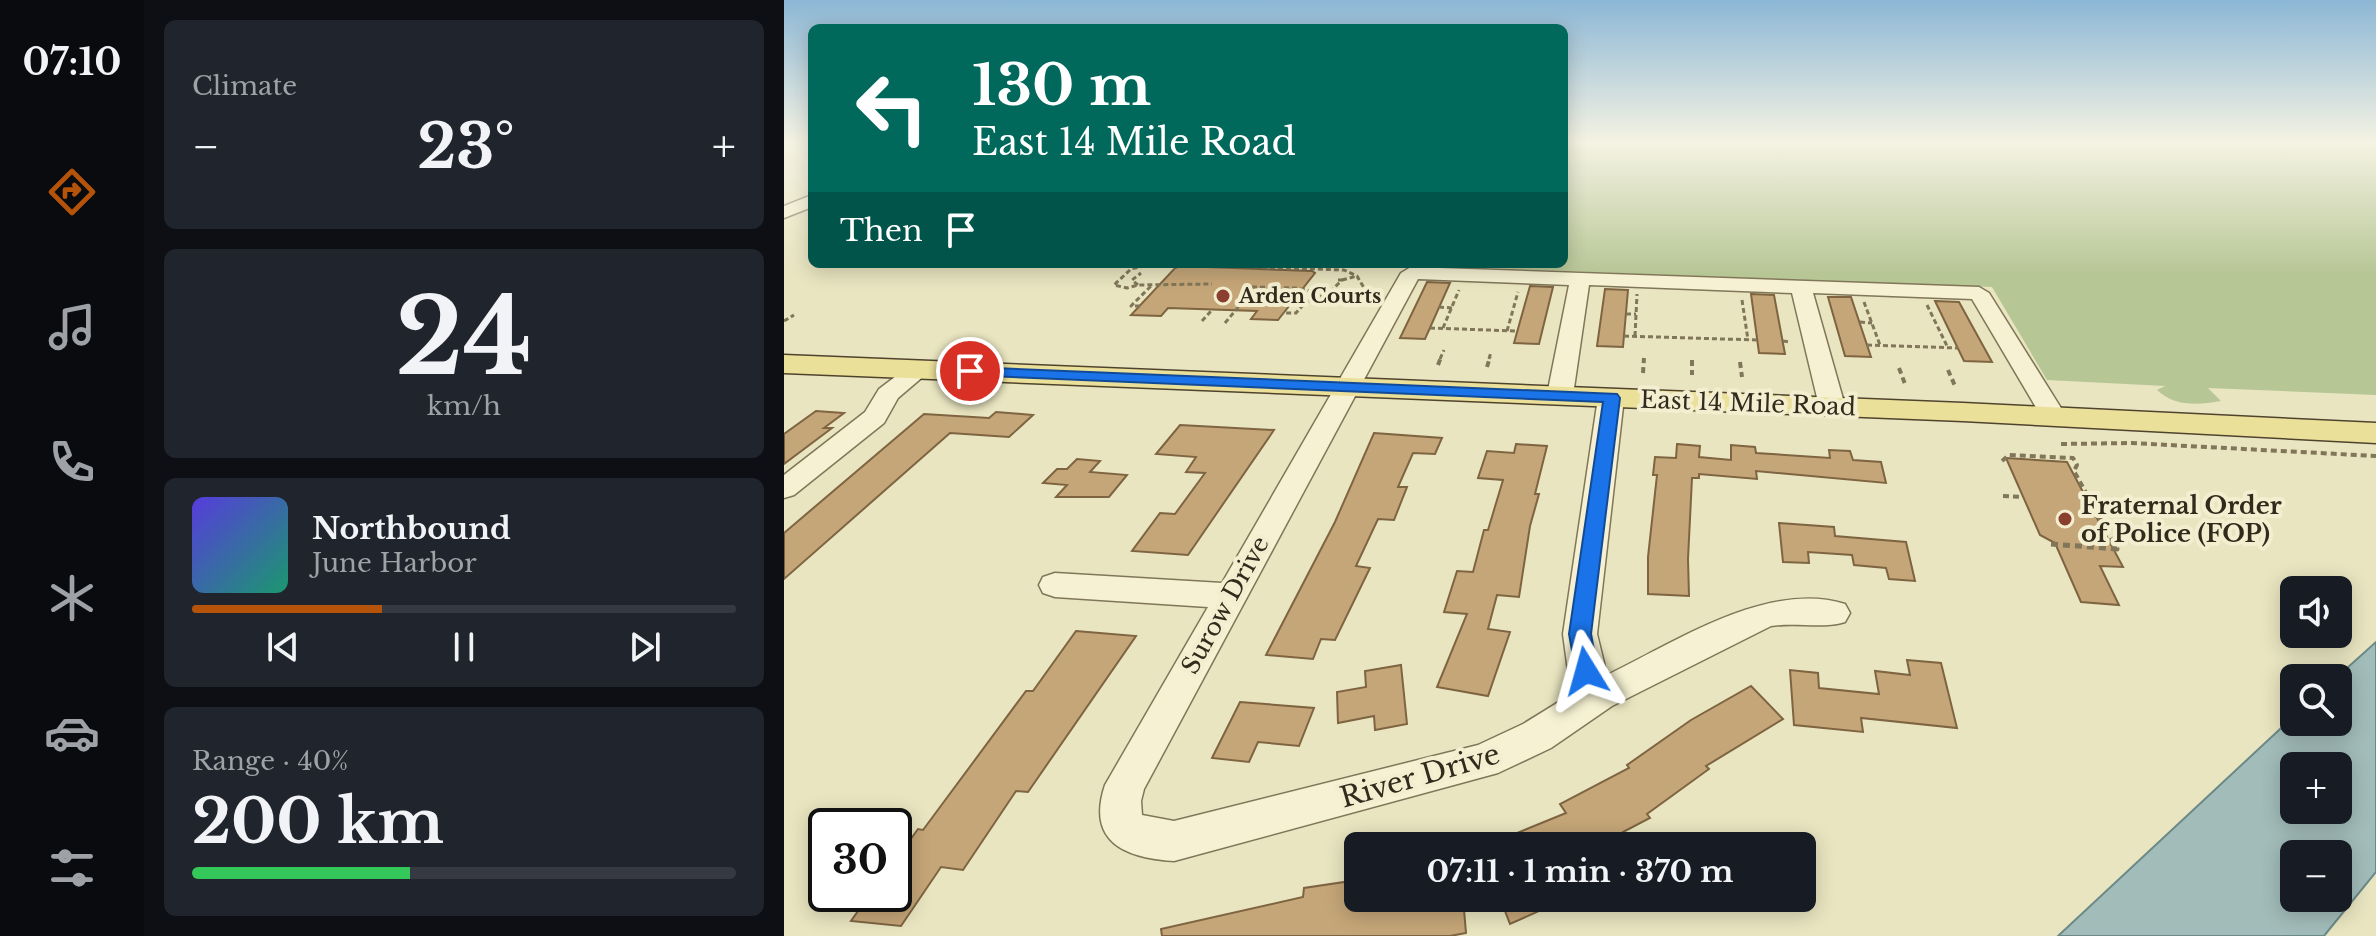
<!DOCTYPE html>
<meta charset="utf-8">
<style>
body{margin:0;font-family:"Libre Baskerville",serif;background:#20242c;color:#f1f3f6;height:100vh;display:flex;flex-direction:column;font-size:30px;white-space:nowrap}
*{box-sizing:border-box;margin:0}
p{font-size:26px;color:#9ea1a6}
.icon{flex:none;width:44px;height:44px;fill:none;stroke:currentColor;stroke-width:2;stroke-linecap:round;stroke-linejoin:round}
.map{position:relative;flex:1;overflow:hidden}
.sheet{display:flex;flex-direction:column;gap:20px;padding:20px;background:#0d0f14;width:640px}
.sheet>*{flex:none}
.hud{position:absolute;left:24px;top:24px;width:760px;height:244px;border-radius:12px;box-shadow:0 4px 20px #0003;background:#00695c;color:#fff;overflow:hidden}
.tools{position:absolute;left:1496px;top:576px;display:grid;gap:16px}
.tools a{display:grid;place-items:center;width:72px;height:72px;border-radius:12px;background:#171b24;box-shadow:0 4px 20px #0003;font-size:40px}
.speed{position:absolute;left:24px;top:808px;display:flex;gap:16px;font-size:40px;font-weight:700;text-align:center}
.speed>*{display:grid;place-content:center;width:104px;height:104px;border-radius:50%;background:#171b24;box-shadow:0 4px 20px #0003;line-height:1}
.speed .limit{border:4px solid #111;border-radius:12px;background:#fff;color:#111}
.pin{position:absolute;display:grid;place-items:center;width:68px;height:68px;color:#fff;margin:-34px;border:4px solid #fff;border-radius:50%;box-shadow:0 2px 8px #0007}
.me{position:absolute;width:88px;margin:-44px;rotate:352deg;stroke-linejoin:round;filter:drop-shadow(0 0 6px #0008)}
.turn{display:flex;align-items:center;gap:28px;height:168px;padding:0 32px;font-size:36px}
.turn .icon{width:104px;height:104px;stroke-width:2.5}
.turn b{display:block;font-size:56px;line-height:68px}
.then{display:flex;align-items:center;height:76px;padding:0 32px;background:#0003;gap:16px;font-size:30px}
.big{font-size:60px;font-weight:700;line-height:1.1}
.sheet .tile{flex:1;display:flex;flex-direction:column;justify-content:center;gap:12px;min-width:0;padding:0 28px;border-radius:12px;background:#20242c}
.sheet .dial{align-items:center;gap:0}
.dial b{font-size:104px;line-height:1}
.song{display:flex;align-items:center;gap:24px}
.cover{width:96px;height:96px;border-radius:12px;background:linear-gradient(135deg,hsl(250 70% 55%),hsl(160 70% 35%))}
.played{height:8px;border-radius:4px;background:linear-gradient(90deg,#b45309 35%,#363941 35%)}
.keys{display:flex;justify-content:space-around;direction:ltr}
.heat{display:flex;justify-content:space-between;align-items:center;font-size:44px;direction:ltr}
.charge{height:12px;border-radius:6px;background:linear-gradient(90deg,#34c759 40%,#363941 0)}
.trip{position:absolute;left:560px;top:832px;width:472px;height:80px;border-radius:12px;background:#171b24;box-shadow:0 4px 20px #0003;font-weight:700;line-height:80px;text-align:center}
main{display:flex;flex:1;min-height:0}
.tabs{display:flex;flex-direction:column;width:144px;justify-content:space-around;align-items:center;background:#090b0e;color:#9ea1a6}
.tabs .icon{width:56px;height:56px}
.tabs .active{color:#b45309}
.tabs b{font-size:36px;color:#f1f3f6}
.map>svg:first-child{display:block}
.green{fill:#b7c695}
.water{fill:#a2bcb9;stroke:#6b8987;stroke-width:2;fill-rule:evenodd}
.building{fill:#c5a678;stroke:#7e6441;stroke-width:2}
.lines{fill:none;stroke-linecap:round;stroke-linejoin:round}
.minor-casing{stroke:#817659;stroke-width:3}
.major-casing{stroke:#4f432e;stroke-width:3}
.path-far2{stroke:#817659;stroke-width:3;stroke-dasharray:5 3;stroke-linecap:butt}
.path-far1{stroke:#817659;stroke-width:4;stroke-dasharray:6 4;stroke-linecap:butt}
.path{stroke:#817659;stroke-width:5;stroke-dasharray:7 5;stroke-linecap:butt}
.minor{fill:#f5f1d2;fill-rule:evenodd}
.major{fill:#ebe099;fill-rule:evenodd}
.route{fill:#1a73e8;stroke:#114b97;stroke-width:2}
.poi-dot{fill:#8b3f2e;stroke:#f2eecf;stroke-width:3}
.labels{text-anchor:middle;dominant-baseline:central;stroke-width:8;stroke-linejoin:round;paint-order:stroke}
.far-poi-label{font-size:20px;font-weight:bold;fill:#322b1d;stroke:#f2eecf;text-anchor:start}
.street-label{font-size:24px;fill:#322b1d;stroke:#f2eecf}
.poi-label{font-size:24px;font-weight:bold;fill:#322b1d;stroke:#f2eecf;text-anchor:start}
.near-street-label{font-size:28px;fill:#322b1d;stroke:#f2eecf}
</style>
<main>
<nav class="tabs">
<b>07:10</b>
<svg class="icon active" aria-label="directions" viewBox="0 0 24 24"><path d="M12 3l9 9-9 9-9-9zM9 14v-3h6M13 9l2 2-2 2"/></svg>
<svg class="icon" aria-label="music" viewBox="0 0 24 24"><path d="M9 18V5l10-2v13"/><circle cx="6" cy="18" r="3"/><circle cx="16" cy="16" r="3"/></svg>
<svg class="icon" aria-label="phone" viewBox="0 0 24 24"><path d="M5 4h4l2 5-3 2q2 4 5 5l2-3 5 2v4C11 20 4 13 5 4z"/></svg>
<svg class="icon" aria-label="climate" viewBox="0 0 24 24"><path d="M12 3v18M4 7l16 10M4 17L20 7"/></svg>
<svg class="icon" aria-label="car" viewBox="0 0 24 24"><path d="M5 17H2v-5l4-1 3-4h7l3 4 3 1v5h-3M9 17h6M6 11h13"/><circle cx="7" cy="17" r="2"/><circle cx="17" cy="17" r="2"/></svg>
<svg class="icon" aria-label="filters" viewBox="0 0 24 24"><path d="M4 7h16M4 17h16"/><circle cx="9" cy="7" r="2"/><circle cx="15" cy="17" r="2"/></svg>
</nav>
<section class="sheet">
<div class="tile"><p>Climate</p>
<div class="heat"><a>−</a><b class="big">23°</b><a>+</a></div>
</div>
<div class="tile dial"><b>24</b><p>km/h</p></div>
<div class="tile">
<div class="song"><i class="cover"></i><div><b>Northbound</b><p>June Harbor</p></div></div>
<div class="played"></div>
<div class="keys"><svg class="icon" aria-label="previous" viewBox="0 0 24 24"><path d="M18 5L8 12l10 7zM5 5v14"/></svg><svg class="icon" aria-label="pause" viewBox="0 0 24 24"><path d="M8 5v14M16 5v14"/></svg><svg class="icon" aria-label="next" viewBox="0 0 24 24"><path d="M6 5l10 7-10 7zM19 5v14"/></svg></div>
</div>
<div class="tile"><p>Range · 40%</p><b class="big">200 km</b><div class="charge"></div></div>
</section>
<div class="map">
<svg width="1592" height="936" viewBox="0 0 1592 936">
<rect width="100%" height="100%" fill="#e9e5c0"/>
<path class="green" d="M780,143h812v252l-168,-7 13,13c-23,4 -46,6 -64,-11l8,-4 -118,-6 -55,-93 -611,-23h183z"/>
<path class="water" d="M1592,642v230l-52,64h-266l236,-220v6h44l-2,-44zM1510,766h44v44h-44zM1510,854h44v44h-44z"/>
<g class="building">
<polygon points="397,266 528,271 531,273 494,320 467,319 473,311 384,308 377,316 347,315 391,268"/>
<polygon points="643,282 666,283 641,339 616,338"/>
<polygon points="746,286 769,287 755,344 730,343"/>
<polygon points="821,289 844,290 839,347 813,346"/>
<polygon points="967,294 990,295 1001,354 975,353"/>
<polygon points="1044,297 1067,297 1087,357 1061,356"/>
<polygon points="1151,301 1175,302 1208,362 1180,361"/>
<polygon points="32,411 60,413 40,428 48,428 0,464 0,434"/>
<polygon points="212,412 249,415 225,437 166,433 0,579 0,533 140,414 205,418"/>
<polygon points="396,425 490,430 404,555 348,551 376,513 391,514 421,473 402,472 412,457 372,454"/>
<polygon points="590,433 658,438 651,454 629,453 614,487 623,487 610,520 594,519 572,566 586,568 551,640 537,639 529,659 482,655 551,522"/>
<polygon points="732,444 763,446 751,494 755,494 746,526 735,597 713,595 704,629 726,632 704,696 653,687 683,614 660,612 673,571 689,572 700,530 704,530 719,480 694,478 703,451 730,453"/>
<polygon points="893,444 916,446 915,457 947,460 947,445 971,447 972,453 1046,458 1045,450 1066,451 1069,460 1097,462 1102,483 972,471 973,479 915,474 915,478 908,478 904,559 905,596 864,594 864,557 873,475 869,475 871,457 892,458"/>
<polygon points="1222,458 1283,462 1339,567 1316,566 1335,605 1297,602 1271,543 1256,535"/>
<polygon points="293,459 316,461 306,472 343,475 325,497 272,497 283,485 259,483 273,469 283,469"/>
<polygon points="995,523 1050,527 1051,536 1122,542 1131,581 1105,579 1102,568 1070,565 1068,555 1024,552 1025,563 999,562"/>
<polygon points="292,631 352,636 244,792 232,791 179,870 157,867 117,926 67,921 86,894 110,894 110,862 134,829 139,830 242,691 249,691"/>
<polygon points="1123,660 1157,663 1173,728 1077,718 1079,732 1010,725 1006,670 1034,673 1035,688 1095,694 1091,671 1126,675"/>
<polygon points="617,665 623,724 591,730 590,716 554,723 553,692 582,687 581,671"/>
<polygon points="967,686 999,719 922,766 925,769 863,814 866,818 839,832 848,846 701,846 782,813 776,804 845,768 843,765 907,720"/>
<polygon points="456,702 530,708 515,746 474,742 465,762 428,758"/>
<polygon points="574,880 574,898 679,898 682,933 666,936 378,936 377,929 519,897 520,888"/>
<polygon points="716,898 784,898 726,924"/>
</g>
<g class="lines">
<g class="minor-casing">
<g id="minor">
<polygon points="28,195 28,207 0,218 0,206"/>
<path d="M627,267l568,20 10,6 77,123 -4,5h-18l-72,-122 -159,-6 32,113 -4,5h-18l-4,-5 -27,-113 -203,-8 -16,110 -4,5h-18l-4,-5 22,-110 -151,-6 -274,510 -3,12 1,14 32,6 304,-76 45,-21 55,-34 -10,-19 -5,-37 35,-236 4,-5h18l4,5 -27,236 10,41c69,-33 161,-95 238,-71l5,9 -5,9c-23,7 -49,0 -74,4l-159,80 -61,42 -53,25 -324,88c-49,-3 -88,-19 -69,-76l103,-178 -153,-10 -12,-4 -4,-8 4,-8 12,-4 167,10 179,-310z"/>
<polygon points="136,362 144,364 148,369 114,398 100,423 10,495 0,498 0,475 81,412 95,389 128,364"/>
</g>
</g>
<g class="major-casing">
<polygon id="major" points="0,355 1179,403 1592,423 1592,443 1179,421 0,373"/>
</g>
<g class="path-far2">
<polyline points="369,264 347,269 330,285 343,288 354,285 428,284"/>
<path d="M382,264l178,6 13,6 7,12 -3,5c-29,7 -43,-7 -65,20h-12"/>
<polyline points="558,280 573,276"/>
<polyline points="354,285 348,280 357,273"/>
<polyline points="468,287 513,288 534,293"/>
<polyline points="546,292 558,280 551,280"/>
<polyline points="958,300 964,340"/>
<polyline points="1080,302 1096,345"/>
<polyline points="1143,305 1164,348"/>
<polyline points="356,306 347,306 368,285"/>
<polyline points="655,307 668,308"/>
<polyline points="842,314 852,314"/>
<polyline points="0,321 10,315"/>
<polyline points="418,321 428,310"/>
<polyline points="1076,322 1088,323"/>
<polyline points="441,323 456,305"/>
<polyline points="646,328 733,331"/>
<polyline points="659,328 675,290"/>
<polyline points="723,331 734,292"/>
<polyline points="840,336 973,340"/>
<polyline points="851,336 853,294"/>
<polyline points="999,341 1006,342"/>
<polyline points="1083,345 1174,348"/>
<polyline points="656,359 660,350"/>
<polyline points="705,359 707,352"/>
</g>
<g class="path-far1">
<polyline points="908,360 908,375"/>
<polyline points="956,362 958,377"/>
<polyline points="654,365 657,357"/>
<polyline points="703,367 706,357"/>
<polyline points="1115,368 1121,384"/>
<polyline points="1164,370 1171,386"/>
<polyline points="859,373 860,358"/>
<polyline points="1277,444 1347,443 1592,456"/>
<polyline points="1218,461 1225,455 1289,458 1293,465 1290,471 1311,509"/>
<polyline points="1219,496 1239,497"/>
</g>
<polyline class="path" points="1267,544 1333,549 1310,507"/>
<use href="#minor" class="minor"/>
<use href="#major" class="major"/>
</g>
<linearGradient id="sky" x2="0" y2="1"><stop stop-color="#8cb7d5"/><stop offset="0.52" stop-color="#f5f3e3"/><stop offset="1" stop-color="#f5f3e3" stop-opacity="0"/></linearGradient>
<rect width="1592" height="274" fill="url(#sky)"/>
<polygon class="route" points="186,367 833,394 836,398 807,634 814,671 810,678 802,680 793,678 785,634 819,402 181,375 181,368"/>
<g class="poi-dot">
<circle cx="439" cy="296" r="8"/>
<circle cx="1281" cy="519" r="8"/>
</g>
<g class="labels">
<g class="far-poi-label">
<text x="455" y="296">Arden Courts</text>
</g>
<g class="street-label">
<text transform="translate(964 403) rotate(2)">East 14 Mile Road</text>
<text transform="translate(441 605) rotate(-61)">Surow Drive</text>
</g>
<g class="poi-label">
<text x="1297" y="505">Fraternal Order<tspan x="1297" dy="28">of Police (FOP)</tspan></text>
</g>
<g class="near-street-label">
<text transform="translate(636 776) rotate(-16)">River Drive</text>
</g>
</g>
</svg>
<div class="tools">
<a><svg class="icon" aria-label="sound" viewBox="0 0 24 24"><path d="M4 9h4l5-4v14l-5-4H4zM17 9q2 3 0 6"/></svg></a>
<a><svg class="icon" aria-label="search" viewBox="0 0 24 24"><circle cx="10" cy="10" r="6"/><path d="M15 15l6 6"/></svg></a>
<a>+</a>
<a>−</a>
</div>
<div class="speed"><div class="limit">30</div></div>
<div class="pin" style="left:186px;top:371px;background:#d93025"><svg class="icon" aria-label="arrive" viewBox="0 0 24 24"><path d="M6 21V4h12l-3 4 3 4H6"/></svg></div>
<svg class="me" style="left:802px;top:671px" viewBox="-20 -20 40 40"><path d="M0-17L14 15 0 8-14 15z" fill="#1a73e8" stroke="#fff" stroke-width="4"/></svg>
<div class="trip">07:11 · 1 min · 370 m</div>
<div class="hud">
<div class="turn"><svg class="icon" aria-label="left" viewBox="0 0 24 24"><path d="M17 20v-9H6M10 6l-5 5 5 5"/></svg><div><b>130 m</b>East 14 Mile Road</div></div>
<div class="then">Then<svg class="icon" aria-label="arrive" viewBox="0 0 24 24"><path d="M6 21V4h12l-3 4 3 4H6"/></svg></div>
</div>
</div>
</main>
